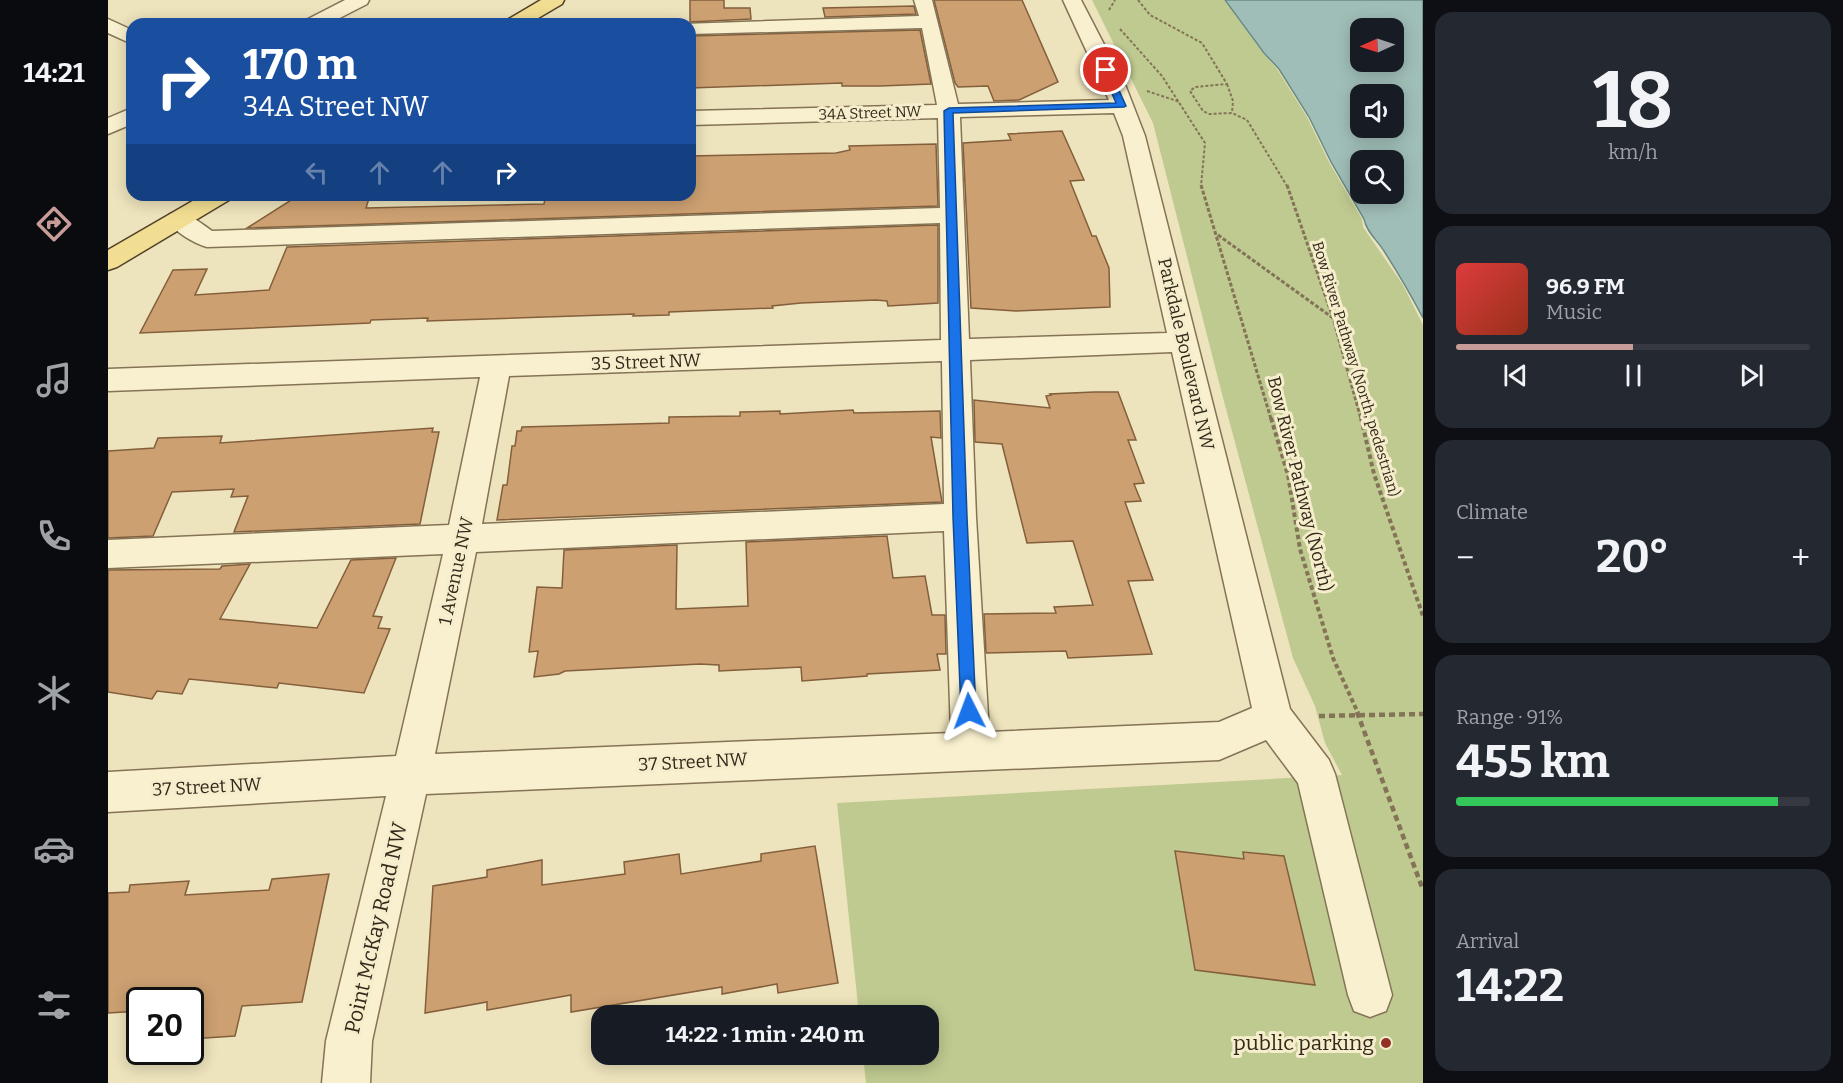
<!DOCTYPE html>
<meta charset="utf-8">
<style>
body{margin:0;font-family:Bitter,serif;background:#242831;color:#f1f3f6;height:100vh;display:flex;flex-direction:column;font-size:22px;white-space:nowrap}
*{box-sizing:border-box;margin:0}
p{font-size:20px;color:#9ea1a6}
.icon{flex:none;width:33px;height:33px;fill:none;stroke:currentColor;stroke-width:2;stroke-linecap:round;stroke-linejoin:round}
.map{position:relative;flex:1;overflow:hidden}
.drawer{display:flex;flex-direction:column;gap:12px;padding:12px;background:#0d0f14;width:420px}
.drawer>*{flex:none}
.guide{position:absolute;left:18px;top:18px;width:570px;height:183px;border-radius:18px;box-shadow:0 3px 15px #0003;background:#1a4fa0;color:#fff;overflow:hidden}
.needle{width:39px;rotate:267deg}
.fabs{position:absolute;left:1242px;top:18px;display:grid;gap:12px}
.fabs a{display:grid;place-items:center;width:54px;height:54px;border-radius:12px;background:#171b24;box-shadow:0 3px 15px #0003;font-size:30px}
.speed{position:absolute;left:18px;top:987px;display:flex;gap:12px;font-size:30px;font-weight:700;text-align:center}
.speed>*{display:grid;place-content:center;width:78px;height:78px;border-radius:50%;background:#171b24;box-shadow:0 3px 15px #0003;line-height:1}
.speed .limit{border:3px solid #111;border-radius:9px;background:#fff;color:#111}
.pin{position:absolute;display:grid;place-items:center;width:51px;height:51px;color:#fff;margin:-26px;border:3px solid #fff;border-radius:50%;box-shadow:0 2px 6px #0007}
.me{position:absolute;width:66px;margin:-33px;rotate:357deg;stroke-linejoin:round;filter:drop-shadow(0 0 4px #0008)}
.turn{display:flex;align-items:center;gap:21px;height:126px;padding:0 18px;font-size:27px}
.turn .icon{width:78px;height:78px;stroke-width:2.5}
.turn b{display:block;font-size:42px;line-height:51px}
.lanes{display:flex;align-items:center;height:57px;padding:0 18px;background:#0003;justify-content:center;gap:30px;direction:ltr}
.lanes .off{opacity:.35}
.big{font-size:45px;font-weight:700;line-height:1.1}
.drawer .tile{flex:1;display:flex;flex-direction:column;justify-content:center;gap:9px;min-width:0;padding:0 21px;border-radius:18px;background:#242831}
.drawer .dial{align-items:center;gap:0}
.dial b{font-size:78px;line-height:1}
.song{display:flex;align-items:center;gap:18px}
.cover{width:72px;height:72px;border-radius:9px;background:linear-gradient(135deg,hsl(0 70% 55%),hsl(10 70% 35%))}
.played{height:6px;border-radius:3px;background:linear-gradient(90deg,#c79b98 50%,#363941 50%)}
.keys{display:flex;justify-content:space-around;direction:ltr}
.heat{display:flex;justify-content:space-between;align-items:center;font-size:33px;direction:ltr}
.charge{height:9px;border-radius:4px;background:linear-gradient(90deg,#34c759 91%,#363941 0)}
.trip{position:absolute;left:483px;top:1005px;width:348px;height:60px;border-radius:18px;background:#171b24;box-shadow:0 3px 15px #0003;font-weight:700;line-height:60px;text-align:center}
main{display:flex;flex:1;min-height:0}
.tab-bar{display:flex;flex-direction:column;width:108px;justify-content:space-around;align-items:center;background:#090b0e;color:#9ea1a6}
.tab-bar .icon{width:42px;height:42px}
.tab-bar .current{color:#c79b98}
.tab-bar b{font-size:27px;color:#f1f3f6}
.map>svg:first-child{display:block}
.green{fill:#beca90}
.water{fill:#a0beb8;stroke:#688b86;stroke-width:1.5;fill-rule:evenodd}
.building{fill:#cca071;stroke:#835f3c;stroke-width:1.5}
.lines{fill:none;stroke-linecap:round;stroke-linejoin:round}
.minor-casing{stroke:#847356;stroke-width:3}
.major-casing{stroke:#51412a;stroke-width:3}
.path-far3{stroke:#847356;stroke-width:2;stroke-dasharray:3 2;stroke-linecap:butt}
.path-far2{stroke:#847356;stroke-width:3;stroke-dasharray:4 2;stroke-linecap:butt}
.path-far1{stroke:#847356;stroke-width:4;stroke-dasharray:4.5 3;stroke-linecap:butt}
.path{stroke:#847356;stroke-width:4.5;stroke-dasharray:6 4;stroke-linecap:butt}
.minor{fill:#f8f0ce;fill-rule:evenodd}
.major{fill:#f2de92;fill-rule:evenodd}
.route{fill:#1a73e8;stroke:#114b97;stroke-width:1.5}
.poi-dot{fill:#933026;stroke:#f5edcb;stroke-width:2}
.labels{text-anchor:middle;dominant-baseline:central;stroke-width:6;stroke-linejoin:round;paint-order:stroke}
.far-street-label{font-size:15px;fill:#33291b;stroke:#f5edcb}
.street-label{font-size:18px;fill:#33291b;stroke:#f5edcb}
.near-street-label{font-size:21px;fill:#33291b;stroke:#f5edcb}
.near-poi-label{font-size:21px;fill:#33291b;stroke:#f5edcb;text-anchor:end}
</style>
<main>
<nav class="tab-bar">
<b>14:21</b>
<svg class="icon current" aria-label="directions" viewBox="0 0 24 24"><path d="M12 3l9 9-9 9-9-9zM9 14v-3h6M13 9l2 2-2 2"/></svg>
<svg class="icon" aria-label="music" viewBox="0 0 24 24"><path d="M9 18V5l10-2v13"/><circle cx="6" cy="18" r="3"/><circle cx="16" cy="16" r="3"/></svg>
<svg class="icon" aria-label="phone" viewBox="0 0 24 24"><path d="M5 4h4l2 5-3 2q2 4 5 5l2-3 5 2v4C11 20 4 13 5 4z"/></svg>
<svg class="icon" aria-label="climate" viewBox="0 0 24 24"><path d="M12 3v18M4 7l16 10M4 17L20 7"/></svg>
<svg class="icon" aria-label="car" viewBox="0 0 24 24"><path d="M5 17H2v-5l4-1 3-4h7l3 4 3 1v5h-3M9 17h6M6 11h13"/><circle cx="7" cy="17" r="2"/><circle cx="17" cy="17" r="2"/></svg>
<svg class="icon" aria-label="filters" viewBox="0 0 24 24"><path d="M4 7h16M4 17h16"/><circle cx="9" cy="7" r="2"/><circle cx="15" cy="17" r="2"/></svg>
</nav>
<div class="map">
<svg width="1315" height="1083" viewBox="0 0 1315 1083">
<rect width="100%" height="100%" fill="#ede3bc"/>
<polygon class="green" points="984,0 1116,0 1155,53 1169,69 1199,117 1221,162 1254,219 1255,227 1295,285 1315,325 1315,1083 758,1083 755,1055 820,1054 820,1016 751,1015 729,803 1234,775 1217,743 1207,706 1185,658 1114,394 1045,123"/>
<path class="water" d="M1117,0h198v318c-12,-23 -25,-45 -39,-67 -7,-11 -18,-20 -20,-32l-33,-57 -22,-45 -30,-48 -15,-16zM1252,28h34v34h-34zM1252,94h34v34h-34zM1252,160h34v34h-34z"/>
<g class="building">
<polygon points="582,0 616,0 616,8 642,8 643,19 582,22"/>
<polygon points="826,0 914,0 950,82 911,100 886,101 880,86 850,87 847,83"/>
<polygon points="806,6 808,14 717,17 715,8"/>
<polygon points="812,30 823,84 772,86 734,86 734,83 582,88 582,36"/>
<polygon points="954,131 976,180 962,181 984,236 988,236 1001,268 1002,307 908,311 863,308 855,143 903,140 900,134"/>
<polygon points="828,144 830,206 139,228 191,195 262,195 258,208 436,204 437,199 582,195 582,156 728,153 742,150 741,146"/>
<polygon points="830,225 830,303 780,306 779,301 768,300 693,303 664,306 665,308 561,312 561,315 525,316 526,314 319,321 320,318 263,320 262,323 32,333 65,270 99,269 87,295 161,290 179,247"/>
<polygon points="986,392 1010,392 1028,440 1020,440 1036,483 1026,484 1033,501 1017,502 1045,580 1020,581 1044,654 960,658 958,651 878,653 876,614 948,613 946,607 985,605 965,541 919,543 894,444 867,442 866,400 942,408 938,396 943,395 942,394"/>
<polygon points="745,410 746,413 832,411 833,438 823,437 834,502 389,520 395,485 399,485 404,446 407,446 409,431 413,431 414,427 561,423 561,417 632,416 632,412 672,411 672,414"/>
<polygon points="325,428 324,432 331,432 312,524 126,532 140,496 123,497 126,489 64,492 45,536 0,538 0,451 46,448 50,438 114,436 112,443"/>
<polygon points="779,536 785,578 817,576 824,615 837,615 838,654 829,654 832,670 759,674 759,676 694,681 693,667 611,671 611,665 592,664 457,671 451,674 426,677 430,651 421,652 429,587 454,588 456,550 569,545 568,609 640,606 638,542"/>
<polygon points="288,558 265,616 274,617 270,628 282,629 256,693 171,683 169,688 81,679 74,694 49,691 44,699 0,692 0,570 112,569 114,566 142,564 112,619 209,628 243,560"/>
<polygon points="707,846 730,983 670,993 669,984 614,994 614,987 463,1012 463,995 379,1010 379,1002 317,1013 325,886 379,877 379,870 434,860 434,885 517,874 516,862 571,854 573,874 653,861 653,854"/>
<polygon points="1067,851 1136,859 1135,852 1176,856 1207,985 1087,970"/>
<polygon points="221,874 194,1002 134,1006 127,1036 82,1039 82,1000 32,1000 32,1011 0,1013 0,893 21,892 22,885 81,881 77,895 161,890 164,879"/>
</g>
<g class="lines">
<g class="minor-casing">
<g id="minor">
<polygon points="237,0 261,0 259,4 220,24 195,24 198,20"/>
<path d="M806,0h18l26,104 151,-4 -46,-100h18l45,87 19,49 145,573 39,51 6,14 57,221 -6,16 -16,6 -16,-6 -6,-16 -50,-212 -32,-43 -47,20 -793,34 -54,247 -2,42h-48l4,-42 60,-245 -278,16v-40l288,-16 47,-202 -335,14v-28l341,-15 31,-148 -372,14v-22l833,-29 -1,-117 -733,24c-14,-4 -32,-15 -40,-27l3,-6c17,-4 29,8 42,17l728,-23 -2,-90 -248,7v-14l247,-6 -15,-77 -232,6v-10h-7l236,-8zM1006,113l9,23 44,197 -198,6 -9,-222zM1064,352l80,356 -33,14 -230,10 -13,-215 -6,-157zM834,361l2,143 -462,20 27,-148zM836,531l7,202 -516,21 41,-202z"/>
<polygon points="0,19 24,30 24,44 0,33"/>
<polygon points="24,108 24,124 0,134 0,118"/>
</g>
</g>
<g class="major-casing">
<g id="major">
<polygon points="433,0 456,0 454,4 420,24 396,24 399,20"/>
<polygon points="95,195 125,195 121,200 9,267 0,270 0,250"/>
</g>
</g>
<g class="path-far3">
<polyline points="1030,0 1042,15 1094,43 1119,84 1087,87 1082,91 1095,111 1101,114 1124,113 1139,120 1179,186"/>
<polyline points="1001,10 1007,0"/>
<polyline points="1012,29 1054,76 1097,143 1093,186"/>
<polyline points="1119,84 1125,101 1124,113"/>
<polyline points="1039,91 1072,102"/>
</g>
<g class="path-far2">
<polyline points="1093,185 1163,419"/>
<polyline points="1179,185 1225,318 1253,419"/>
<polyline points="1110,235 1225,318"/>
</g>
<g class="path-far1">
<polyline points="1163,418 1180,475 1192,549 1225,658 1250,713"/>
<polyline points="1253,418 1266,474 1315,616"/>
</g>
<g class="path">
<polyline points="1249,712 1315,890"/>
<polyline points="1211,716 1315,714"/>
</g>
<use href="#minor" class="minor"/>
<use href="#major" class="major"/>
</g>
<polygon class="route" points="998,67 1002,70 1018,106 1016,107 845,113 859,517 868,711 866,716 861,718 855,716 853,711 845,517 836,111 841,108 1008,103 994,70"/>
<circle class="poi-dot" cx="1278" cy="1043" r="6"/>
<g class="labels">
<g class="far-street-label">
<text transform="translate(762 113) rotate(-2)">34A Street NW</text>
<text transform="translate(1248 369) rotate(73)">Bow River Pathway (North, pedestrian)</text>
</g>
<g class="street-label">
<text transform="translate(1078 354) rotate(77)">Parkdale Boulevard NW</text>
<text transform="translate(538 362) rotate(-2)">35 Street NW</text>
<text transform="translate(1192 484) rotate(76)">Bow River Pathway (North)</text>
<text transform="translate(348 571) rotate(-78)">1 Avenue NW</text>
<text transform="translate(585 762) rotate(-3)">37 Street NW</text>
<text transform="translate(99 787) rotate(-3)">37 Street NW</text>
</g>
<g class="near-street-label">
<text transform="translate(268 928) rotate(-77)">Point McKay Road NW</text>
</g>
<g class="near-poi-label">
<text x="1266" y="1043">public parking</text>
</g>
</g>
</svg>
<div class="fabs">
<a><svg class="needle" viewBox="-14 -14 28 28"><path d="M0-13l5 13h-10z" fill="#e53935"/><path d="M0 13l5-13h-10z" fill="#9ea1a6"/></svg></a>
<a><svg class="icon" aria-label="sound" viewBox="0 0 24 24"><path d="M4 9h4l5-4v14l-5-4H4zM17 9q2 3 0 6"/></svg></a>
<a><svg class="icon" aria-label="search" viewBox="0 0 24 24"><circle cx="10" cy="10" r="6"/><path d="M15 15l6 6"/></svg></a>
</div>
<div class="speed"><div class="limit">20</div></div>
<div class="pin" style="left:998px;top:70px;background:#d93025"><svg class="icon" aria-label="arrive" viewBox="0 0 24 24"><path d="M6 21V4h12l-3 4 3 4H6"/></svg></div>
<svg class="me" style="left:861px;top:711px" viewBox="-20 -20 40 40"><path d="M0-17L14 15 0 8-14 15z" fill="#1a73e8" stroke="#fff" stroke-width="4"/></svg>
<div class="trip">14:22 · 1 min · 240 m</div>
<div class="guide">
<div class="turn"><svg class="icon" aria-label="right" viewBox="0 0 24 24"><path d="M7 20v-9h11M14 6l5 5-5 5"/></svg><div><b>170 m</b>34A Street NW</div></div>
<div class="lanes"><svg class="icon off" aria-label="left" viewBox="0 0 24 24"><path d="M17 20v-9H6M10 6l-5 5 5 5"/></svg><svg class="icon off" aria-label="ahead" viewBox="0 0 24 24"><path d="M12 20V5M6 11l6-6 6 6"/></svg><svg class="icon off" aria-label="ahead" viewBox="0 0 24 24"><path d="M12 20V5M6 11l6-6 6 6"/></svg><svg class="icon" aria-label="right" viewBox="0 0 24 24"><path d="M7 20v-9h11M14 6l5 5-5 5"/></svg></div>
</div>
</div>
<section class="drawer">
<div class="tile dial"><b>18</b><p>km/h</p></div>
<div class="tile">
<div class="song"><i class="cover"></i><div><b>96.9 FM</b><p>Music</p></div></div>
<div class="played"></div>
<div class="keys"><svg class="icon" aria-label="previous" viewBox="0 0 24 24"><path d="M18 5L8 12l10 7zM5 5v14"/></svg><svg class="icon" aria-label="pause" viewBox="0 0 24 24"><path d="M8 5v14M16 5v14"/></svg><svg class="icon" aria-label="next" viewBox="0 0 24 24"><path d="M6 5l10 7-10 7zM19 5v14"/></svg></div>
</div>
<div class="tile"><p>Climate</p>
<div class="heat"><a>−</a><b class="big">20°</b><a>+</a></div>
</div>
<div class="tile"><p>Range · 91%</p><b class="big">455 km</b><div class="charge"></div></div>
<div class="tile"><p>Arrival</p><b class="big">14:22</b></div>
</section>
</main>
